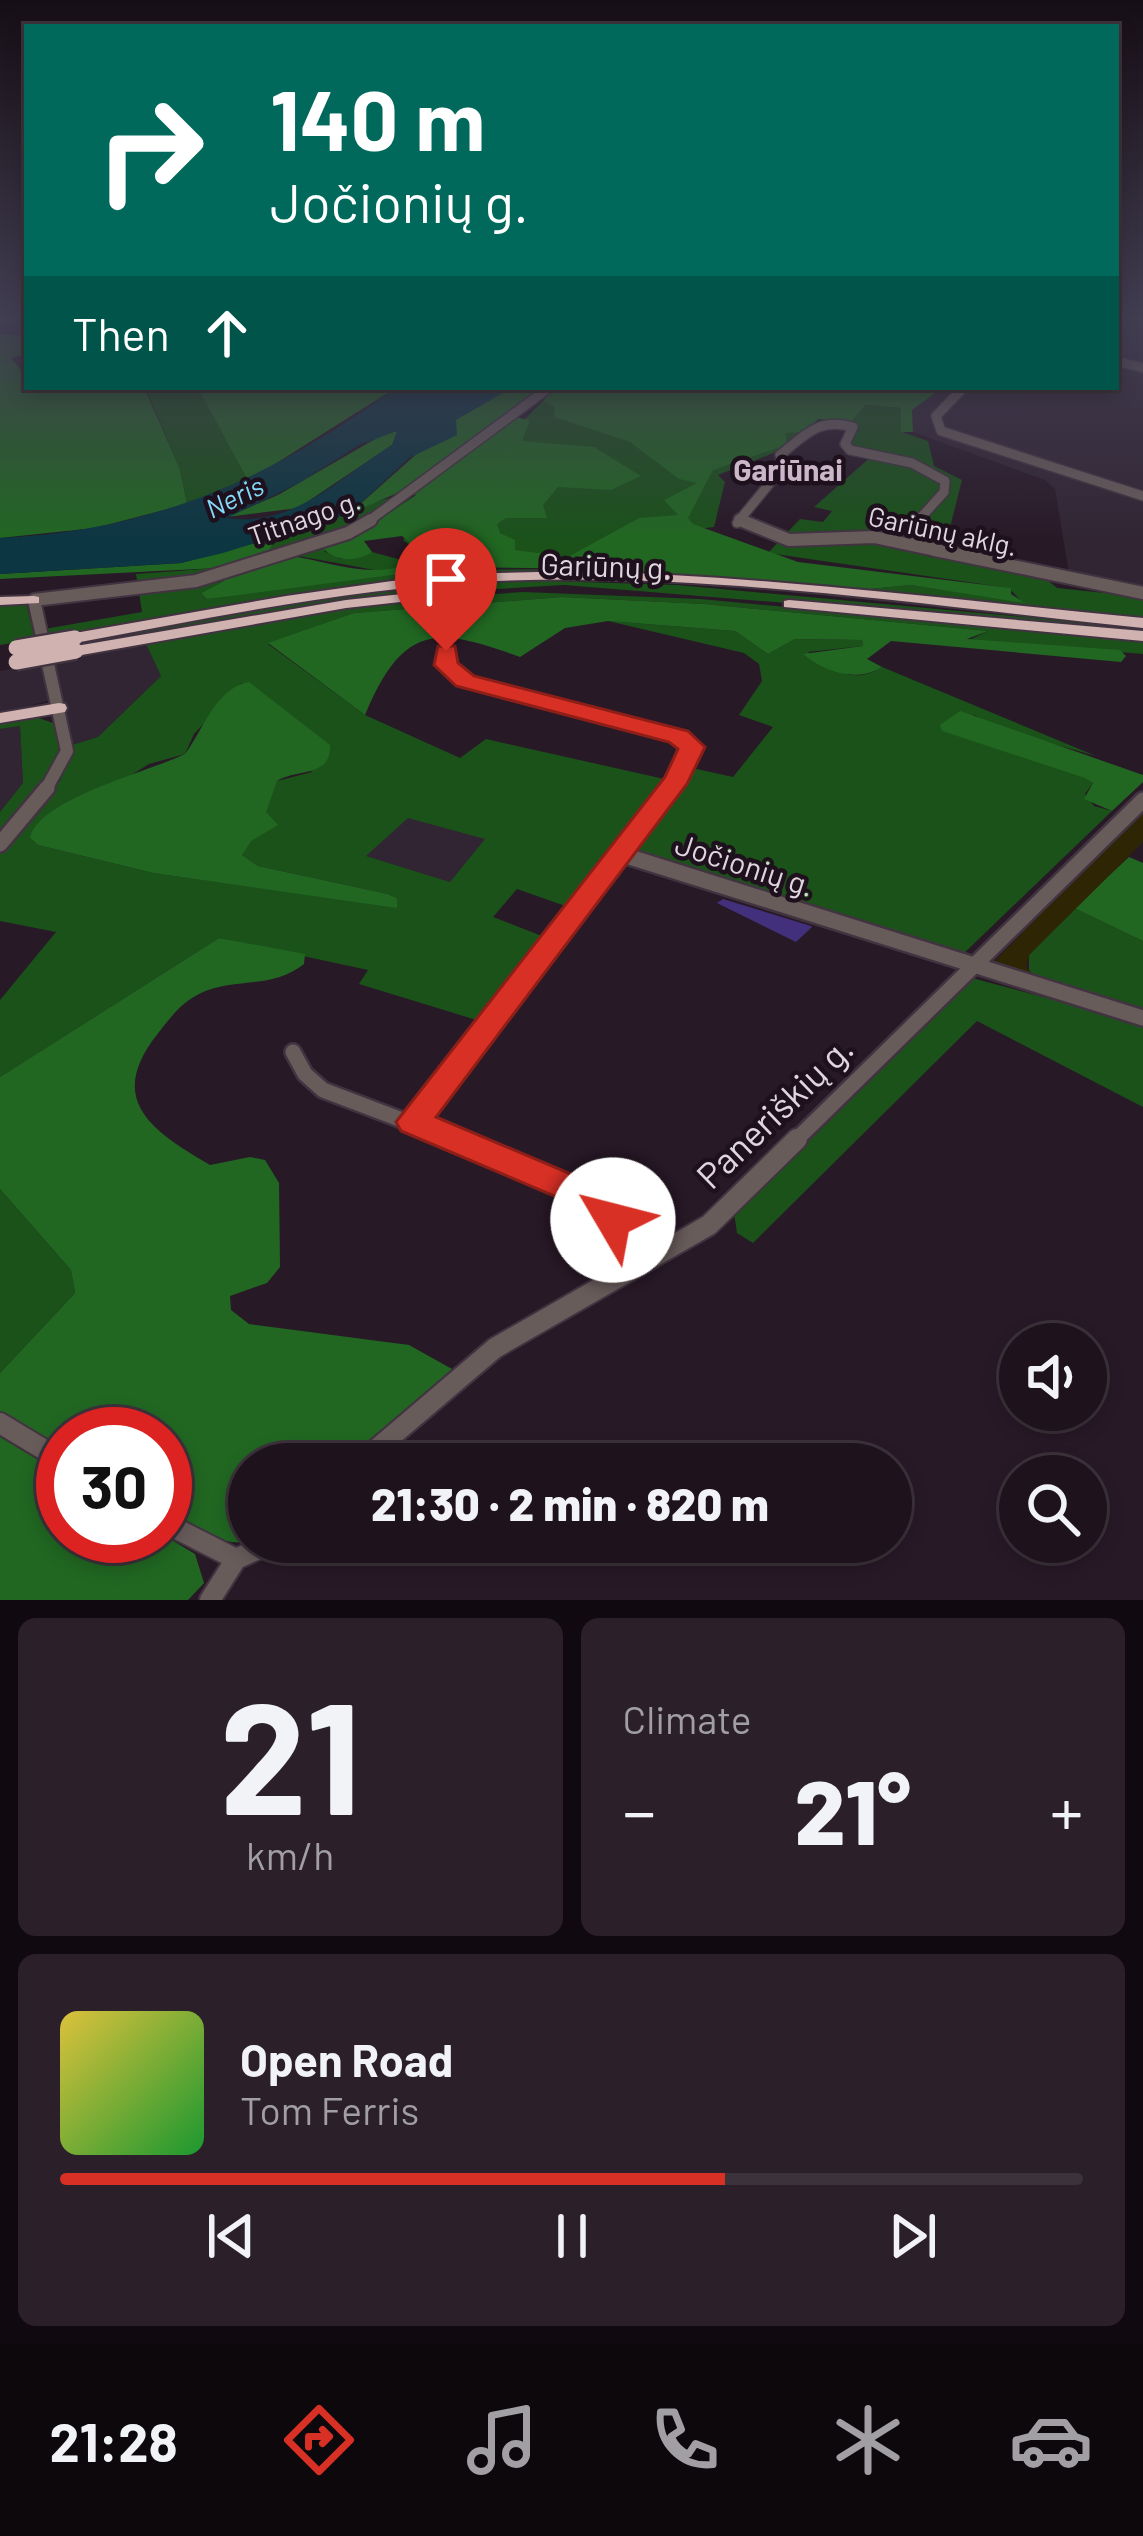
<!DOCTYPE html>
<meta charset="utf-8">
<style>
body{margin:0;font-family:Barlow,sans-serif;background:#2b202a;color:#f1f3f6;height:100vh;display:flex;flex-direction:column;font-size:45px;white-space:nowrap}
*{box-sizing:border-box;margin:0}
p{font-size:39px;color:#a19ea4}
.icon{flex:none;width:66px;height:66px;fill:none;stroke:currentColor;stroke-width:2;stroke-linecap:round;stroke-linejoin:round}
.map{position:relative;height:1600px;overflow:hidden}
.panel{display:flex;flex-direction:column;gap:18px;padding:18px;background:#100a10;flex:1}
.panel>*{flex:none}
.top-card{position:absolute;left:24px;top:24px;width:1095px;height:366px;border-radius:0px;box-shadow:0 6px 18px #0003,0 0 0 3px #3c323b;background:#00695c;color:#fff;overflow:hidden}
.controls{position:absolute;left:999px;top:1323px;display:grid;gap:24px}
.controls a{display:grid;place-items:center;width:108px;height:108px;border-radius:50%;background:#1e131d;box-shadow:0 6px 18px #0003,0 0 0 3px #3c323b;font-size:60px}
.speed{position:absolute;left:36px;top:1407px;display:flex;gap:24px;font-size:60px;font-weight:700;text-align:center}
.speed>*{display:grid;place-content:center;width:156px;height:156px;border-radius:50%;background:#1e131d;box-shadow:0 6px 18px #0003,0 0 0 3px #3c323b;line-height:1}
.speed .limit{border:18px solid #d22;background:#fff;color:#111}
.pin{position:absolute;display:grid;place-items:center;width:102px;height:102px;color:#fff;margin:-123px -51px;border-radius:50% 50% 50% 0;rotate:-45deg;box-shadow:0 0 12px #0007}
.pin .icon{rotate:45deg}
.me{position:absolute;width:132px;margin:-66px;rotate:307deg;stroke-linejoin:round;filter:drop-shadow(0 0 9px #0008)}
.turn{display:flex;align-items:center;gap:42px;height:252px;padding:0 48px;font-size:54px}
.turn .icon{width:156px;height:156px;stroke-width:2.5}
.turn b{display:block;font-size:84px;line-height:102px}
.then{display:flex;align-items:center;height:114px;padding:0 48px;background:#0003;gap:24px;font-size:45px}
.big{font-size:90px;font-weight:800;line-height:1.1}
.panel .widget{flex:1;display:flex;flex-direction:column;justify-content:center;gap:18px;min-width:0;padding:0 42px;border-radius:18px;background:#2b202a}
.panel .dial{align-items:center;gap:0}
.dial b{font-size:156px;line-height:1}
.song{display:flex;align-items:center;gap:36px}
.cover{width:144px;height:144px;border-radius:18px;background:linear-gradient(135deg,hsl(50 70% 55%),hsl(130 70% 35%))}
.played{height:12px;border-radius:6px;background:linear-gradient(90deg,#d93025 65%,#3c323b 65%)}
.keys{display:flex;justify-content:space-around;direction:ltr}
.heat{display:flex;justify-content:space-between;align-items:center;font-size:66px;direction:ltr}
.panel .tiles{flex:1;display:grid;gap:18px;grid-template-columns:1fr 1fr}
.widget:last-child{grid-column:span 2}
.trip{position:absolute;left:228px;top:1443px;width:684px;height:120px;border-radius:60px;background:#1e131d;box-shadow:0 6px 18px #0003,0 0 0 3px #3c323b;font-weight:800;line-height:120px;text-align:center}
.dock{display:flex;height:192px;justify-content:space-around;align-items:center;background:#0c080c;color:#a19ea4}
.dock .icon{width:84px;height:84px}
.dock .on{color:#d93025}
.dock b{font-size:54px;color:#f1f3f6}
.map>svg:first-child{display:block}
.commercial{fill:#312533}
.green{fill:#1a521a;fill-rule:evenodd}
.forest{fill:#216722}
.sand{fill:#2e2504}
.water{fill:#0c3642;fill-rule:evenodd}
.building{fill:#42307c}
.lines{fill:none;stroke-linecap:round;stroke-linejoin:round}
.minor-far3-casing{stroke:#423341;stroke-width:12}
.minor-far2-casing{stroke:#423341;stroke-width:16}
.minor-far1-casing{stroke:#423341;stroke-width:20}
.minor-casing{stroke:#423341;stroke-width:24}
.highway-casing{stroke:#423341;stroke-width:4}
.minor-far3{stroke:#685c5b;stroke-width:9}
.minor-far2{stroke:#685c5b;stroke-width:12}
.minor-far1{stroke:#685c5b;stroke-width:15}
.minor{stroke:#685c5b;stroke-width:20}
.highway{fill:#d0b3b0;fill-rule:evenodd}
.highway-bridge-casing{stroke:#423341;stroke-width:20;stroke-linecap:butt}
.highway-bridge{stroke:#d0b3b0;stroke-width:15}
.route{fill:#d93025;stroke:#8d1f18;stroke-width:3}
.labels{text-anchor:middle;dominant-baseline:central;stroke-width:9;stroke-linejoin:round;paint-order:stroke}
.far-water-label{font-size:27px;font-style:italic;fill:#84daf7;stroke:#1e101d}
.far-street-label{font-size:27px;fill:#e0d6df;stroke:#1e101d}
.far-quarter-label{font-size:30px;font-weight:bold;fill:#ccb7ca;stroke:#1e101d}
.street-label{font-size:30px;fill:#e0d6df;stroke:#1e101d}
.near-street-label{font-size:36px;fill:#e0d6df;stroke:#1e101d}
</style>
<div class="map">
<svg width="1143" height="1600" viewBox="0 0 1143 1600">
<rect width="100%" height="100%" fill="#281927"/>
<g class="commercial">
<polygon points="1116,324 1143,334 1143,589 1069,573 1055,489 1045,480 913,432 911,410 943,387 1116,387"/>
<polygon points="146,644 161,676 98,737 72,745 53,661"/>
<polygon points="42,663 50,700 0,714 0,671"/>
<polygon points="20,726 23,783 0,812 0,729"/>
<polygon points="408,817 486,839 450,882 365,856"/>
</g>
<g class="green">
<polygon points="145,387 197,387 248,481 187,504 180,469"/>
<polygon points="543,401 548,403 807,424 786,448 718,475 725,482 714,527 690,530 656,562 419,552 403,540"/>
<path d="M866,405l35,3 1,24 26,9 6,25 28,14 -19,75 103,24 11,9 86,9v22c-213,-19 -432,-54 -646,-46 -167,6 -333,45 -497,72v-42h26l7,28 109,-19 -6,-38 82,-6 6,13 -23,12 6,6 173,-28 -114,-21 12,-9 -2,-4c25,-8 126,-47 141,-45l-24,21 -69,38 17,8 31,-7 33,9 -9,9 220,-1 254,20 41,-4 110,16 -12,-13 -241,-35 32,-34 23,3 9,-11 -18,-4 59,-52 -24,-11 10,-15 -9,-6z"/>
<polygon points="517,580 677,585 1143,628 1143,632 564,585 379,596 52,647 339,596"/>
<path d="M523,592l177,7 443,41v14l-174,-14 19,-9 -284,-27 -142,-7 -208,16 -86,31 97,71 95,43 26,-19 196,44 10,-15 41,9 40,-50 -34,-12 23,-34 -3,-17 -15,-11 -136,-32 127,10 33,23 27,-15 67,1 1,6 -55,6c22,19 47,33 74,15l214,89 -105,-30 -17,-11 -31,16 142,46 8,6 -8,11 9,12 18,5 -154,148 -342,-110 -45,59 -54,-19 -24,28 54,21 -64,84 -124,-38 9,-14 -149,-32 -219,139v-77l56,-68 -56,-11v-69l60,-71 12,-36 26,-8 63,-61 -15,-32 248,-43zM242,683l70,89 -35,9 -35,74 16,11 130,28 9,4v9l-244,-34 -115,-28 -8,-7 119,-74 36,-10 9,-20zM408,818l77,21 -35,43 -84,-26z"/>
<path d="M33,716l23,8c15,46 -28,79 -56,113v-25l23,-29 -3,-57 -20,3v-7z"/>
<polygon points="1074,908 1143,941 1143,1013 1040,982 1029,973 1029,955"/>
<polygon points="972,978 1143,1024 1143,1107 977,1021 753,1243 737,1233 734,1213"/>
<polygon points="0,1189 71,1270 75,1293 0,1373"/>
</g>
<g class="forest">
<polygon points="0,334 27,336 27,354 11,358 27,377 27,387 144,387 180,469 187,504 95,528 0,538"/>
<polygon points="197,387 397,387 248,481"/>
<path d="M513,387h33l-32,30 16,3 -8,21 72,6 47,29 -30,14 -53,-3 -15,18 4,13h-41l-9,6 3,9 15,7v10l53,7 71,-39 39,-3 -14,-15 33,-17 -18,-4 -49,-37 -76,-25 1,-10 -12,-6 12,-14h388l-31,23 1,22h-12v-24l-35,-3 -16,18 -31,-4 -18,13 -15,1v12l-73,25 -25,48 5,6 105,38 213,26v6l14,9 -114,-18 -41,4 -254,-20 -163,-2 -246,32 -6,-6 23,-12 -6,-13 -218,11v-5l181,-11 95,-26 -8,16c44,2 88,25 132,14l13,-21 -11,-10 -38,5 8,11c-16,10 -36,10 -48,-3l47,-23 45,-31 -14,-4 -53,23 117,-104z"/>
<polygon points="389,431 399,432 392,445 298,508 227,517 278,495"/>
<path d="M562,597l142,7 284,27 -21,8 153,11 6,6 -5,6 -230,-21 -24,18 15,8c-25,16 -58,5 -79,-13l60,-8 -1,-6 -67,-1 -27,15 -33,-23 -127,-10 -43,7 -45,29c-84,-31 -117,-33 -155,58l-97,-72 86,-30z"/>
<path d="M249,682l81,63c1,33 -32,23 -53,36l-11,31 12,13 -27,16 -9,14 16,11 130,28 9,4v10l-244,-35 -115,-28 -8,-7c8,-39 121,-67 155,-84 18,-23 30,-66 64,-72z"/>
<polygon points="960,711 1143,775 1143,782 1112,811 1084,799 1093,783 1085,778 942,731 940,725"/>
<polygon points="1129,857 1143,863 1143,941 1074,908"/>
<path d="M219,938l86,16 -1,10c-33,26 -71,13 -105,30 -18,9 -28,23 -40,38 -55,68 -7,99 51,133l40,-8 15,3 14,23 1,84 -13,16 -37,13 1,14 18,14 160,21 43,24 -105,95h-98v78c-33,4 -57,-16 -84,-32v-76h-102v15l-63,-38v-38l75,-80 -4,-23 -71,-81v-112z"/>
<polygon points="0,1437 63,1475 63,1536 165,1536 195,1554 204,1583 188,1600 0,1600"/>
</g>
<polygon class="sand" points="1143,809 1143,842 1029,955 1026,967 1040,982 990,966"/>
<path class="water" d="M397,387h116l-57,33 1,15 -48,23 -60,56 -126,39 -42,10 -181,11v-36c154,-7 274,-61 397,-151zM397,431l-5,14c-52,32 -98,83 -165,73l72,-35 60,-38z"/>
<polygon class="building" points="723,899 811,926 812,927 796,942 717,903"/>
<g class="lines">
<g class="minor-far3-casing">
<g id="minor-far3">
<polyline points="0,320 12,317"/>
<polyline points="1116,361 1143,368"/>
<polyline points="964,387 936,416 941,431 1143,496"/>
<polyline points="366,523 550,387"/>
<path d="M737,523l47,-57 -4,-11c25,-20 39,-38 73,-28l-8,17 5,6 62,13 33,18 -1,11 -28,31"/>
</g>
</g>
<g class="minor-far2-casing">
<g id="minor-far2">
<polyline points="740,520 789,540 874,537 935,550"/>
<polyline points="918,520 909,530 935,550"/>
<polyline points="935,550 1143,593"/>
<polyline points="446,651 446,665 465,681 679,737 692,747 668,791"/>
<polyline points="45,791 67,751 34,600 196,581 348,533 371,520"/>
</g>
</g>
<g class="minor-far1-casing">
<g id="minor-far1">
<polyline points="0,844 47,788"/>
<polyline points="617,853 1143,1018"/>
<polyline points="293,1052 305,1074 323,1090 460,1142"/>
<polyline points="413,1122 671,788"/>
<polyline points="794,1142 1143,800"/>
</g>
</g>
<g class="minor-casing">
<g id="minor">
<polyline points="453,1139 610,1206 615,1267 621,1274"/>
<polyline points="0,1423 63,1461"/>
<polyline points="359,1464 495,1348 709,1225 797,1139"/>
<polyline points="165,1523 236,1559 274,1542"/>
<polyline points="210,1600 236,1559"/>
</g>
</g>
<g class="highway-casing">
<g id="highway">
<path d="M578,571c189,5 377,29 565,47v10c-214,-22 -429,-56 -645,-47 -142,6 -283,36 -423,62l-8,-5 8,-5 211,-37 106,-15 107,-8z"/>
<polygon points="468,587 473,588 473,594 346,608 76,656 68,651 76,646 346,600"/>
<polygon points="34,596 39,597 39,603 0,605 0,597"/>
<polygon points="789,600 1143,631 1143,641 784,607 784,601"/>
<polygon points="59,703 65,704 67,708 65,712 0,723 0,713"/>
</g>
</g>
<use href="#minor-far3" class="minor-far3"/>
<use href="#minor-far2" class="minor-far2"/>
<use href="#minor-far1" class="minor-far1"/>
<use href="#minor" class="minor"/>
<use href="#highway" class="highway"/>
<g class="highway-bridge-casing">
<g id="highway-bridge">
<polyline points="16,648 75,638"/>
<polyline points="16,662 76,651"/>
</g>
</g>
<use href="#highway-bridge" class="highway-bridge"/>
</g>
<linearGradient id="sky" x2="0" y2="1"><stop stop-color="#160e15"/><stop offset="0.59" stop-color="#423e52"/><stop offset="1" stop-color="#423e52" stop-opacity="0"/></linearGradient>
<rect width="1143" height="541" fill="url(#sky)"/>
<path class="route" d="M438,646h17l3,17 16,13 214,55 17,16 -18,37 -251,333 187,79 9,24 -6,10c-28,10 -23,-10 -41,-21l-184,-78 -5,-9 269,-345 13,-28 -9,-7 -213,-56 -22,-21z"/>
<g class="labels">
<g class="far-water-label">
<text transform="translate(234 496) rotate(-26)">Neris</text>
</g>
<g class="far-street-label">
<text transform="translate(304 517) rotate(-19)">Titnago g.</text>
<text transform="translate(943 530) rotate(12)">Gariūnų aklg.</text>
</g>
<g class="far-quarter-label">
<text x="788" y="469">Gariūnai</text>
</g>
<g class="street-label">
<text transform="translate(606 565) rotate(2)">Gariūnų g.</text>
<text transform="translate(745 864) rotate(18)">Jočionių g.</text>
</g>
<g class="near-street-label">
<text transform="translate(774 1111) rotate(-44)">Paneriškių g.</text>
</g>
</g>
</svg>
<div class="controls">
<a><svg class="icon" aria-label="sound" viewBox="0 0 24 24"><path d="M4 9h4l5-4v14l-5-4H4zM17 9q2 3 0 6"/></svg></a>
<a><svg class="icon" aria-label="search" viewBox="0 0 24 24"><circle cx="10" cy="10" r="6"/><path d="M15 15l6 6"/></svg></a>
</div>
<div class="speed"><div class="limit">30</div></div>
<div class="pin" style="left:446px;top:651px;background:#d93025"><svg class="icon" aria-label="arrive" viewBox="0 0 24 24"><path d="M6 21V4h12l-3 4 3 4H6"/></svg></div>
<svg class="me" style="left:613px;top:1220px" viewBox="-20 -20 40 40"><circle r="19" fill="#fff"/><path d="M0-13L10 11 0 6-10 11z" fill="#d93025"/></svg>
<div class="trip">21:30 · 2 min · 820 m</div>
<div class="top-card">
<div class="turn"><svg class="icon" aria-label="right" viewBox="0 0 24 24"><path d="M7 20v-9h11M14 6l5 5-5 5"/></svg><div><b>140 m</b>Jočionių g.</div></div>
<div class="then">Then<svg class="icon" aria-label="ahead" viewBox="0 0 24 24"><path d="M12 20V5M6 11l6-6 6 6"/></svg></div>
</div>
</div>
<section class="panel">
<div class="tiles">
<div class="widget dial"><b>21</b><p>km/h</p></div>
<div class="widget"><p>Climate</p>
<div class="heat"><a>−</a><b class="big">21°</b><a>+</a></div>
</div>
<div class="widget">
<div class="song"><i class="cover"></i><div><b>Open Road</b><p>Tom Ferris</p></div></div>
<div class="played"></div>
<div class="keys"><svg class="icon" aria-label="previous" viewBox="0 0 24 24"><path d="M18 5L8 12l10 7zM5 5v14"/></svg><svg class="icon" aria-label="pause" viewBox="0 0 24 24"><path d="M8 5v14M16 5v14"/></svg><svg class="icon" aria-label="next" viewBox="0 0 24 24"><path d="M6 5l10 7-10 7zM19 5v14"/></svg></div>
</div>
</div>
</section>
<nav class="dock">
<b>21:28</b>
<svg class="icon on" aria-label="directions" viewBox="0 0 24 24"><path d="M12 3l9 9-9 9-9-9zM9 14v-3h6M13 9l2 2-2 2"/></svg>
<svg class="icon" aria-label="music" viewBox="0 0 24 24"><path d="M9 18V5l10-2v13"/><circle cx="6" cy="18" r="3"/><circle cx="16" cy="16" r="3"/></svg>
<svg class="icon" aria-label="phone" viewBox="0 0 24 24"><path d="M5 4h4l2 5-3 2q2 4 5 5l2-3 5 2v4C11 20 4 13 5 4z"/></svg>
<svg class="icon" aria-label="climate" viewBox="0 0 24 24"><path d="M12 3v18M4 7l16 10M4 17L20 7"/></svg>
<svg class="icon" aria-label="car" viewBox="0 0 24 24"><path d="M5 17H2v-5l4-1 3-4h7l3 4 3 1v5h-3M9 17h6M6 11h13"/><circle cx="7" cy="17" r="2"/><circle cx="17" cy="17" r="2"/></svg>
</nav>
